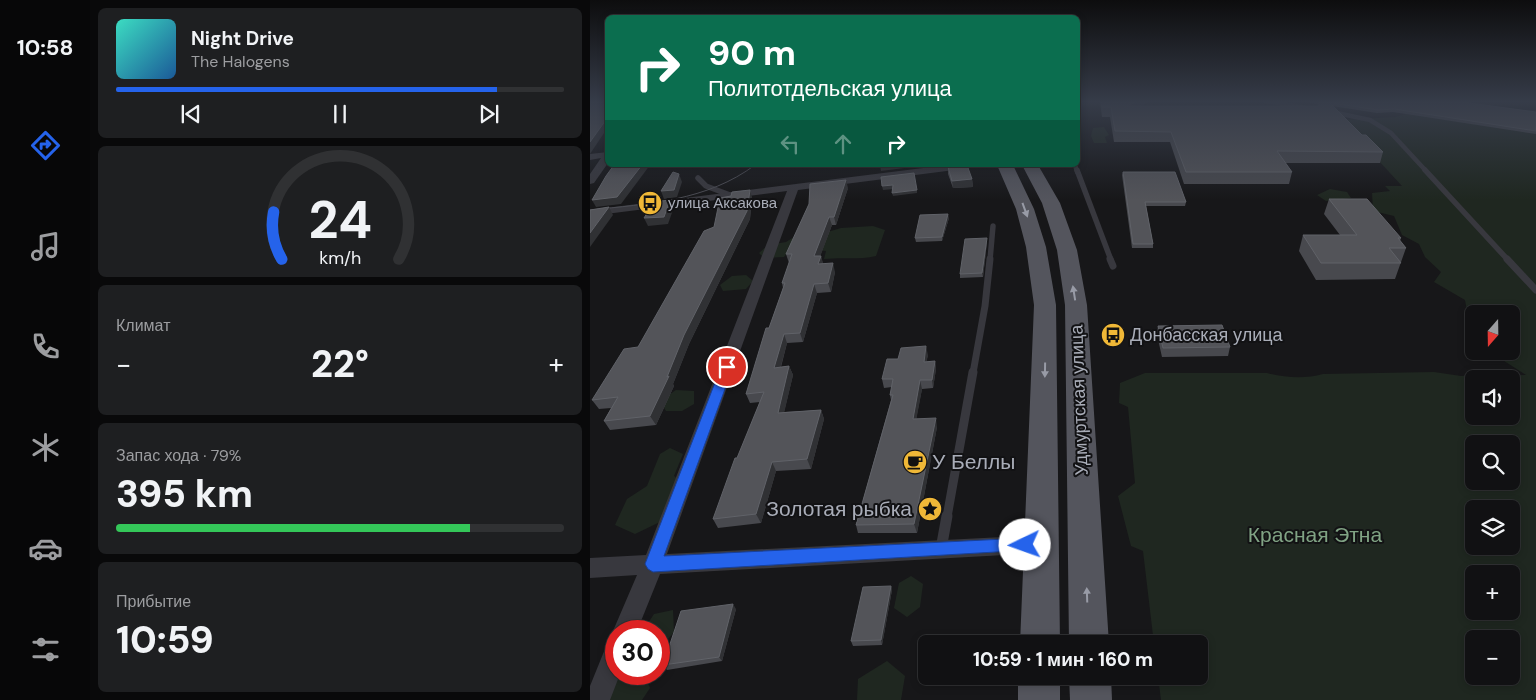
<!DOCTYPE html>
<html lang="ru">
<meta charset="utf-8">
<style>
body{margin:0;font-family:"DM Sans",sans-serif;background:#1e1f21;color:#f1f3f6;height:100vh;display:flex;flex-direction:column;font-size:19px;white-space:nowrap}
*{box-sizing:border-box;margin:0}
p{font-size:16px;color:#9c9da0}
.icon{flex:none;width:28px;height:28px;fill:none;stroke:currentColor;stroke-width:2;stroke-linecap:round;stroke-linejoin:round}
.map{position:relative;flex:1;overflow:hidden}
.panel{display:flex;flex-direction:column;gap:8px;padding:8px;background:#09090a;width:500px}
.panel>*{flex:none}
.banner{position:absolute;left:15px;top:15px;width:475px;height:152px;border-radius:8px;box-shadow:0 2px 8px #0003,0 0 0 1px #303133;background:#0b6e4f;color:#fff;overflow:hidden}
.needle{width:32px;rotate:200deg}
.fabs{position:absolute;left:875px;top:305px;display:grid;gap:10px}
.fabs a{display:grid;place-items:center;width:55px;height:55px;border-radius:8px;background:#111113;box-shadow:0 2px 8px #0003,0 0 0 1px #303133;font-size:25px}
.speed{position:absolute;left:15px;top:620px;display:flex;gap:10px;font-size:25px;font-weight:700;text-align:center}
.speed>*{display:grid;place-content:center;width:65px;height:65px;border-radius:50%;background:#111113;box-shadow:0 2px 8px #0003,0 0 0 1px #303133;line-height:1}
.speed .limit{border:8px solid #d22;background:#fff;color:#111}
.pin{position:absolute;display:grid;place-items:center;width:42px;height:42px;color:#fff;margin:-21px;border:2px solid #fff;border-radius:50%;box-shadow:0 1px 5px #0007}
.me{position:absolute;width:55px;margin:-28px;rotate:267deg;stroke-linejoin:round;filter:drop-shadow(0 0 4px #0008)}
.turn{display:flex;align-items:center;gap:18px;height:105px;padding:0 20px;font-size:22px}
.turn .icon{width:65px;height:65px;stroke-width:2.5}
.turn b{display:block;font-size:35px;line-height:42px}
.lanes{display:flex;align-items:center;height:48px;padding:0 20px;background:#0003;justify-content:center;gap:25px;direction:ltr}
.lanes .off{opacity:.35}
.big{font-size:38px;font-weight:800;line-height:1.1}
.panel .tile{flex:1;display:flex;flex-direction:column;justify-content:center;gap:8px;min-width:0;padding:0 18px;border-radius:8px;background:#1e1f21}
.panel .dial{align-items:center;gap:0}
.dial svg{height:130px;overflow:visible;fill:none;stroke:#303133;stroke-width:7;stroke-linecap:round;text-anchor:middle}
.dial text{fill:#f1f3f6;stroke:none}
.song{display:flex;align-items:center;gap:15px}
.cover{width:60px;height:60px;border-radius:8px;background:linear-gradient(135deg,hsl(170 70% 55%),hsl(210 70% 35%))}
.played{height:5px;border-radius:2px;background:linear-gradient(90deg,#2563eb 85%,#303133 85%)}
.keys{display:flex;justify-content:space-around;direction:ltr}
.heat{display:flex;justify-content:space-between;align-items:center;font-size:28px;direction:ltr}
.charge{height:8px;border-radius:4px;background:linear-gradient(90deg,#34c759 79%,#303133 0)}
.trip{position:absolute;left:328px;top:635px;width:290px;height:50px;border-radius:8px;background:#111113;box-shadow:0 2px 8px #0003,0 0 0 1px #303133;font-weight:800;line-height:50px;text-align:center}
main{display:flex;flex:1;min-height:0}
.tabs{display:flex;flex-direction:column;width:90px;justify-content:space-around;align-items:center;background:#070708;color:#9c9da0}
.tabs .icon{width:35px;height:35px}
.tabs .active{color:#2563eb}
.tabs b{font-size:22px;color:#f1f3f6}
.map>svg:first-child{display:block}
.green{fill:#1f2720;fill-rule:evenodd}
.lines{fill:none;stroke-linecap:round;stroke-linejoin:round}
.lane-far4{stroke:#38383e;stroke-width:4.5}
.lane-far3{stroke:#38383e;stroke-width:5.5}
.lane-far2{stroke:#38383e;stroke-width:7}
.lane-far1{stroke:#38383e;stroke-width:9}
.lane{stroke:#38383e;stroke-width:11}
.street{fill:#38383e;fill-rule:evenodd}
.primary{fill:#54555d;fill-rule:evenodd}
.tram{stroke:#4b4c53;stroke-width:1}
.wall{fill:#48494e}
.shaded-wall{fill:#303134}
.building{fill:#535459;stroke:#606268}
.oneway{fill:#989ba6}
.route{fill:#2563eb;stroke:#184099}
.labels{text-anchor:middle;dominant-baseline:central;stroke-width:4;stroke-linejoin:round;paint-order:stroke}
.far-poi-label{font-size:15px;fill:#a9adb8;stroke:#121214;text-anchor:start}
.poi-label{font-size:18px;fill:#a9adb8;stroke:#121214;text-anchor:start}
.street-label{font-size:18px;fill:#a9adb8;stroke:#121214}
.near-poi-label{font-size:21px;fill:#a9adb8;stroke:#121214;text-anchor:start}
.near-park-label{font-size:21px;fill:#80a384;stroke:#121214}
</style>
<main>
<nav class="tabs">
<b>10:58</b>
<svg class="icon active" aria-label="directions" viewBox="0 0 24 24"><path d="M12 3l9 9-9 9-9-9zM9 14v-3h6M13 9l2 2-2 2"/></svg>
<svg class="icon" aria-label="music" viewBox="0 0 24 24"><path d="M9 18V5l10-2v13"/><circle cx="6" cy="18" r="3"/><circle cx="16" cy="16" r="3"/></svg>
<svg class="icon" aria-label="phone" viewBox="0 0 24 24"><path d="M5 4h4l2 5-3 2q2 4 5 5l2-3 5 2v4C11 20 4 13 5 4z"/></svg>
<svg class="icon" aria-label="climate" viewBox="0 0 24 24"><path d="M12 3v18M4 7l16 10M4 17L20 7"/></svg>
<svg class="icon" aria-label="car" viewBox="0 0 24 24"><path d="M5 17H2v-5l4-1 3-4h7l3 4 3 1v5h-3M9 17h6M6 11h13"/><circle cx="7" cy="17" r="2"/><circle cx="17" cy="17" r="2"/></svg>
<svg class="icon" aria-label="filters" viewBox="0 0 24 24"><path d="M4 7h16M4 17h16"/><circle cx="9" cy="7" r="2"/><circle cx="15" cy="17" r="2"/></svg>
</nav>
<section class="panel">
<div class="tile">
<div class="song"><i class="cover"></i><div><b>Night Drive</b><p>The Halogens</p></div></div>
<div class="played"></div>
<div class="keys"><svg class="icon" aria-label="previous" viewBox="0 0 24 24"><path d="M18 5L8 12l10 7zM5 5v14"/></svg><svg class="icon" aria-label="pause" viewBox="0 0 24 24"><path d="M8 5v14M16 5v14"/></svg><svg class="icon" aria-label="next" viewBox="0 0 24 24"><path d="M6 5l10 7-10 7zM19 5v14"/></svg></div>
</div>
<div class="tile dial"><svg viewBox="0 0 100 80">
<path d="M14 69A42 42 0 1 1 86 69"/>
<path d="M14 69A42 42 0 0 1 9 40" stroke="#2563eb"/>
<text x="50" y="56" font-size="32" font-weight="700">24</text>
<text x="50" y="72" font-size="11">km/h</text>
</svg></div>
<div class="tile"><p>Климат</p>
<div class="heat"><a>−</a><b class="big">22°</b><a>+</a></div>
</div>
<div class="tile"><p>Запас хода · 79%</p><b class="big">395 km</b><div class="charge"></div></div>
<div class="tile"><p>Прибытие</p><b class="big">10:59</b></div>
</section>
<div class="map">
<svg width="946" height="700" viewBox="0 0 946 700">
<rect width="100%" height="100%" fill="#171719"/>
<g class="green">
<path d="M816,114l130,19v567h-375l-3,-24h41v-32h-45l-11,-93 -12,-5 -13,-50 17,-13 -7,-76 -9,-4 1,-20 25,-10h122c19,5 38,6 56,1l111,-2 27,4 65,-1 -28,-18 -4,-6h17v-37h-37l-7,-3 -2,-11 -31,-18 7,-10 -16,-15 -6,-13 -17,-9 -8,-19 -21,-5 -1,-18 18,-2 -5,-5h17l-61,-66 54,-3zM884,379h37v37h-37zM884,444h37v37h-37zM884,509h37v37h-37zM884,574h37v37h-37zM884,639h37v37h-37z"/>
<polygon points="514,127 519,135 515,137 517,143 504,143 501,136 503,128"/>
<polygon points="740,189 757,192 761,198 736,201 727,195"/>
<path d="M283,226l12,4 -9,26c-17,4 -34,1 -52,3l2,-8 -34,-4 -8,10 -20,1 -5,-5 9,-8 18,-3 11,-7 24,-1 20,-6z"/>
<polygon points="156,275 163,281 156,289 133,291 130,285 142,276"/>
<polygon points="86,390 104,391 104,404 92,411 76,411 70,401"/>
<polygon points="80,448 93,454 84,476 96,485 72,521 45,534 25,525 37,499 57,486 70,454"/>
<polygon points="321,576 333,584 330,607 317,617 304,608 309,583"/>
<polygon points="83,610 84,632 69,650 69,631 53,631 64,614"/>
<polygon points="297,661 315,676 311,700 267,700 268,679"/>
<polygon points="26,672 54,674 60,688 52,700 11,700 13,693"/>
</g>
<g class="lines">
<g class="lane-far4">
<polyline points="676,101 716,108"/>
<polyline points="742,112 780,120 801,133 837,172"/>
<polyline points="485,165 487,172"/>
</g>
<g class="lane-far3">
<polyline points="487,170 521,260"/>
<polyline points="835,170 918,260"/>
<polyline points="108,178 116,186 140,195"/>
<polyline points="400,260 403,226"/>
</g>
<g class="lane-far2">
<polyline points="520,259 523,266"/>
<polyline points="917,259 946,290"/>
<polyline points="383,373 395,306 400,259"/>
</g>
<polyline class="lane-far1" points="357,517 383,372"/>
<polyline class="lane" points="351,549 357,516"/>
<g class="street">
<polygon points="18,152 18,163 4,183 0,184 0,174 11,158 0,160 0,154"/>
<polygon points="357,165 385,165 380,168 208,190 77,554 451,535 458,538 461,544 458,550 451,553 70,574 47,631 26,631 26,638 23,631 47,575 0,578 0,558 56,555 197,191 0,216 0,210"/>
<polygon points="26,641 26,674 30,674 20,700 0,700 0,686 17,644"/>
</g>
<g class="primary">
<polygon points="407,165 423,165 444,209 456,247 466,305 470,644 430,644 444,305 436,247 426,209"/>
<polygon points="432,165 448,165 470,203 487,250 497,305 519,644 479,644 475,305 467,250 452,203"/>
<rect x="428" y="676" width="42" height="24"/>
<polygon points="479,676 521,676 522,700 480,700"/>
</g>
<path class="tram" d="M0,210c58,-6 117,-9 165,-45"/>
</g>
<g class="wall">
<polygon points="510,102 557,102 551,106 728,106 729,104 716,102 872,102 946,112 946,134 803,112 787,113 742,106 772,135 793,152 790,163 695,163 702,172 699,184 594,184 580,142 524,142 520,117 512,117"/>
<polygon points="358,167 382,179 383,187 363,188 358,174"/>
<polygon points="533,172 596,202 595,206 556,206 563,244 563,248 542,248 532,175"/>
<polygon points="258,188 246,225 242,225 230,256 231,256 233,264 245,272 241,292 227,293 213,342 197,343 191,367 199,366 203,375 194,412 231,410 234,419 221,469 186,471 171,523 128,528 123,519 170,402 160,403 156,394 193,288 192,283 199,263 196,254"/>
<polygon points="162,197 160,219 99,344 83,384 84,386 66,425 20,430 14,421 21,408 9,409 2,400 48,347 124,227"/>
<polygon points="739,199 811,238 810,241 816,248 805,279 726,280 709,251 713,235 750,235 734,214"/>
<polygon points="359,218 352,241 326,242 325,238"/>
<polygon points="397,242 393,277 370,278 370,274"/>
<polygon points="568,326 640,347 638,356 572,357 567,335"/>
<polygon points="338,355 336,362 345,361 346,369 343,388 332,389 326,419 347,427 327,533 268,533 266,525 301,400 300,395 302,387 294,388 292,379"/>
<polygon points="301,586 302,590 292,645 263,646 261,641"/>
<polygon points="146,609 132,661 77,670 73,665"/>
</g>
<g class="shaded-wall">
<polygon points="545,102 557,102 537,116 537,106"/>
<polygon points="18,117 18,127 0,154 0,142"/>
<polygon points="52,165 60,165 31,204 6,207 2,200"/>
<polygon points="290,165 322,165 322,167 291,171"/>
<polygon points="89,174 92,182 87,197 74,199 71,191"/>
<polygon points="382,179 383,187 363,188 362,181"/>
<polygon points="256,180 258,188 246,225 244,217"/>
<polygon points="303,185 304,189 293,190 292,186"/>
<polygon points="160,190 162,197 160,219 99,344 83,384 84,386 66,425 60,416 77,377 94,335"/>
<polygon points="327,190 327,193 303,196 302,193"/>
<polygon points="80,200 84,207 78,224 58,226 54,218"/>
<polygon points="19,207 23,215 0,247 0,233"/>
<polygon points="358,214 359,218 352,241 352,237"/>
<polygon points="239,217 242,225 227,265 224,256"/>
<polygon points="397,238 397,242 393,277 392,273"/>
<polygon points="231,256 233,264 228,264"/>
<polygon points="243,263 245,272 241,292 238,283"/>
<polygon points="224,284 227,293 213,342 210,333"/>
<polygon points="194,334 197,343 188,377 184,368"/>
<polygon points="336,346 338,355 335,370 334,362"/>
<polygon points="345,361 346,369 343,388 342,380"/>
<polygon points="199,366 203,375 192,422 188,413"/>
<polygon points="330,380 332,389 325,427 323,419"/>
<polygon points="231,410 234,419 221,469 217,459"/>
<polygon points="346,418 347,427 327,533 324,524"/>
<polygon points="182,462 186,471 171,523 166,514"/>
<polygon points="301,586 302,590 292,645 291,640"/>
<polygon points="143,604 146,609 132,661 129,657"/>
</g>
<g class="building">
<polygon points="0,102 18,102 18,117 0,142"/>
<polygon points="511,102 545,102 537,106 729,106 729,102 740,103 772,135 776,135 793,152 687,151 702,172 596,172 581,132 525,131 521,107 512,107"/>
<polygon points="736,102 872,102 946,112 946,131 804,109 788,110"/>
<polygon points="24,165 52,165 27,197 2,200 16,176"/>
<polygon points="377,165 382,179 362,181 358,167"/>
<polygon points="83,172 89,174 84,190 71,191"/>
<polygon points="533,172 585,172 596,202 555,202 563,244 543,244"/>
<polygon points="324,173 327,190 302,193 303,185 292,186 291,177"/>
<polygon points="256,180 244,217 239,217 224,256 231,256 228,264 243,263 238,283 224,284 210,333 194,334 184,368 199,366 188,413 231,410 217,459 182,462 166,514 123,519 145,458 147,458 174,392 156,394 176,328 179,328 195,283 192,283 202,254 196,254 219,204 220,184"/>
<polygon points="160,190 157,211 94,335 77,377 79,376 60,416 14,421 28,397 2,400 34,349 48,347 114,231 124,227 130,198 141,196 142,192"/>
<polygon points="739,199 777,199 811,238 808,238 816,248 799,248 811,263 731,263 713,235 767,235"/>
<polygon points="80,200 74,217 54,218 64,202"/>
<polygon points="19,207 0,233 0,210"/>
<polygon points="358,214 352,237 325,238 330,215"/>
<polygon points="397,238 392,273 370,274 375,239"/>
<polygon points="632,325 640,347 573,348 568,326"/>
<polygon points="336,346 334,362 345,361 342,380 330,380 323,419 346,418 324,524 266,525 303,395 300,395 303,379 292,379 297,359 308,359 311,348"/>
<polygon points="301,586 291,640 261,641 273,587"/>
<polygon points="143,604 129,657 73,665 91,611"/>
</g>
<defs><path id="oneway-solid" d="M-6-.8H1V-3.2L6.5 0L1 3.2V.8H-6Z" transform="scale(1.25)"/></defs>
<g class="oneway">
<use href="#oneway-solid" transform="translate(435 210) rotate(70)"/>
<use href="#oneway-solid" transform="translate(484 293) rotate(-99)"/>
<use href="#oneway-solid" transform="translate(455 370) rotate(91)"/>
<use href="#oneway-solid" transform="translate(497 595) rotate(-92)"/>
</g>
<linearGradient id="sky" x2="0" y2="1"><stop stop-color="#0d0d0e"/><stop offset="0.51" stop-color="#363c49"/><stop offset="1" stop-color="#363c49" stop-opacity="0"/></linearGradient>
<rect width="946" height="200" fill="url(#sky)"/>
<polygon class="route" points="137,363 143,367 74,556 435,538 440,540 443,545 440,550 63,572 58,569 55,564 131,367"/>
<defs>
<g id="bus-disc" transform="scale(1.25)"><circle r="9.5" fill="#f0b837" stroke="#121214"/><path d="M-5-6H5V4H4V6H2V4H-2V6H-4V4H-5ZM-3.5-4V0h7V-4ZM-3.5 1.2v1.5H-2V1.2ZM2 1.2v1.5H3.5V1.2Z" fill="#111"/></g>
<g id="cafe-disc" transform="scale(1.25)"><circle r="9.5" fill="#f0b837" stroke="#121214"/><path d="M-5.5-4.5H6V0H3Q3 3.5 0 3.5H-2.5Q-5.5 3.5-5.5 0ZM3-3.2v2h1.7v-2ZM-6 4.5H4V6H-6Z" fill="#111"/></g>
<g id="sight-disc" transform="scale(1.25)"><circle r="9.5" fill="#f0b837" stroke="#121214"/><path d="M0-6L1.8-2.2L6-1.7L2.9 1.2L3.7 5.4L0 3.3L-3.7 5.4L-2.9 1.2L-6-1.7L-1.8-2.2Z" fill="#111"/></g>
</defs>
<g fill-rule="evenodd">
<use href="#bus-disc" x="60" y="203"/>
<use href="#bus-disc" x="523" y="335"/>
<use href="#cafe-disc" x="325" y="462"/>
<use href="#sight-disc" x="340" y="509"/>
</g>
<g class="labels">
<g class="far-poi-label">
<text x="78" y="203">улица Аксакова</text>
</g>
<g class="poi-label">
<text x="540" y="335">Донбасская улица</text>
</g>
<g class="street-label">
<text transform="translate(489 400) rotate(-92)">Удмуртская улица</text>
</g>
<g class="near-poi-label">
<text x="342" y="462">У Беллы</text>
<text x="322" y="509" text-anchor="end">Золотая рыбка</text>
</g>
<g class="near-park-label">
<text x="725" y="535">Красная Этна</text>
</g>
</g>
</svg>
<div class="fabs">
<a><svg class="needle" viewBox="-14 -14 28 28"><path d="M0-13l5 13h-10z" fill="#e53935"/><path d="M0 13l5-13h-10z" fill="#9c9da0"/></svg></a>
<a><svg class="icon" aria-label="sound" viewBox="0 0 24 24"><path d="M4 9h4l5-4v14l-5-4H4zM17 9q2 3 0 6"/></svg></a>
<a><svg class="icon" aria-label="search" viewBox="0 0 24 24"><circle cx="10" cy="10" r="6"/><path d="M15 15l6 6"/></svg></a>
<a><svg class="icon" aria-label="layers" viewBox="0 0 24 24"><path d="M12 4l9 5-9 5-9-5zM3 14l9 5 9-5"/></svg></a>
<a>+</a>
<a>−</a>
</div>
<div class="speed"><div class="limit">30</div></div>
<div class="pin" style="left:137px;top:367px;background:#d93025"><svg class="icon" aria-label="arrive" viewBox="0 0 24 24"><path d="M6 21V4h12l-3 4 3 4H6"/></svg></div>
<svg class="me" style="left:435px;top:545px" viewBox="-20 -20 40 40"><circle r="19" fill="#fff"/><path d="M0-13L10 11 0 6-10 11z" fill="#2563eb"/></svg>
<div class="trip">10:59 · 1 мин · 160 m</div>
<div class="banner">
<div class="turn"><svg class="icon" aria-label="right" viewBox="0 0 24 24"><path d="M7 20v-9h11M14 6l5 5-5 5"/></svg><div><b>90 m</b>Политотдельская улица</div></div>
<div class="lanes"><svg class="icon off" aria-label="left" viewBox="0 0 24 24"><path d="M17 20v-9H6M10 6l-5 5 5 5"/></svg><svg class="icon off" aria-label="ahead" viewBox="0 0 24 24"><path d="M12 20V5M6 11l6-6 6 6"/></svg><svg class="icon" aria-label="right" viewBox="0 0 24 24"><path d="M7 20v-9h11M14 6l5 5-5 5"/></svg></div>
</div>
</div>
</main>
